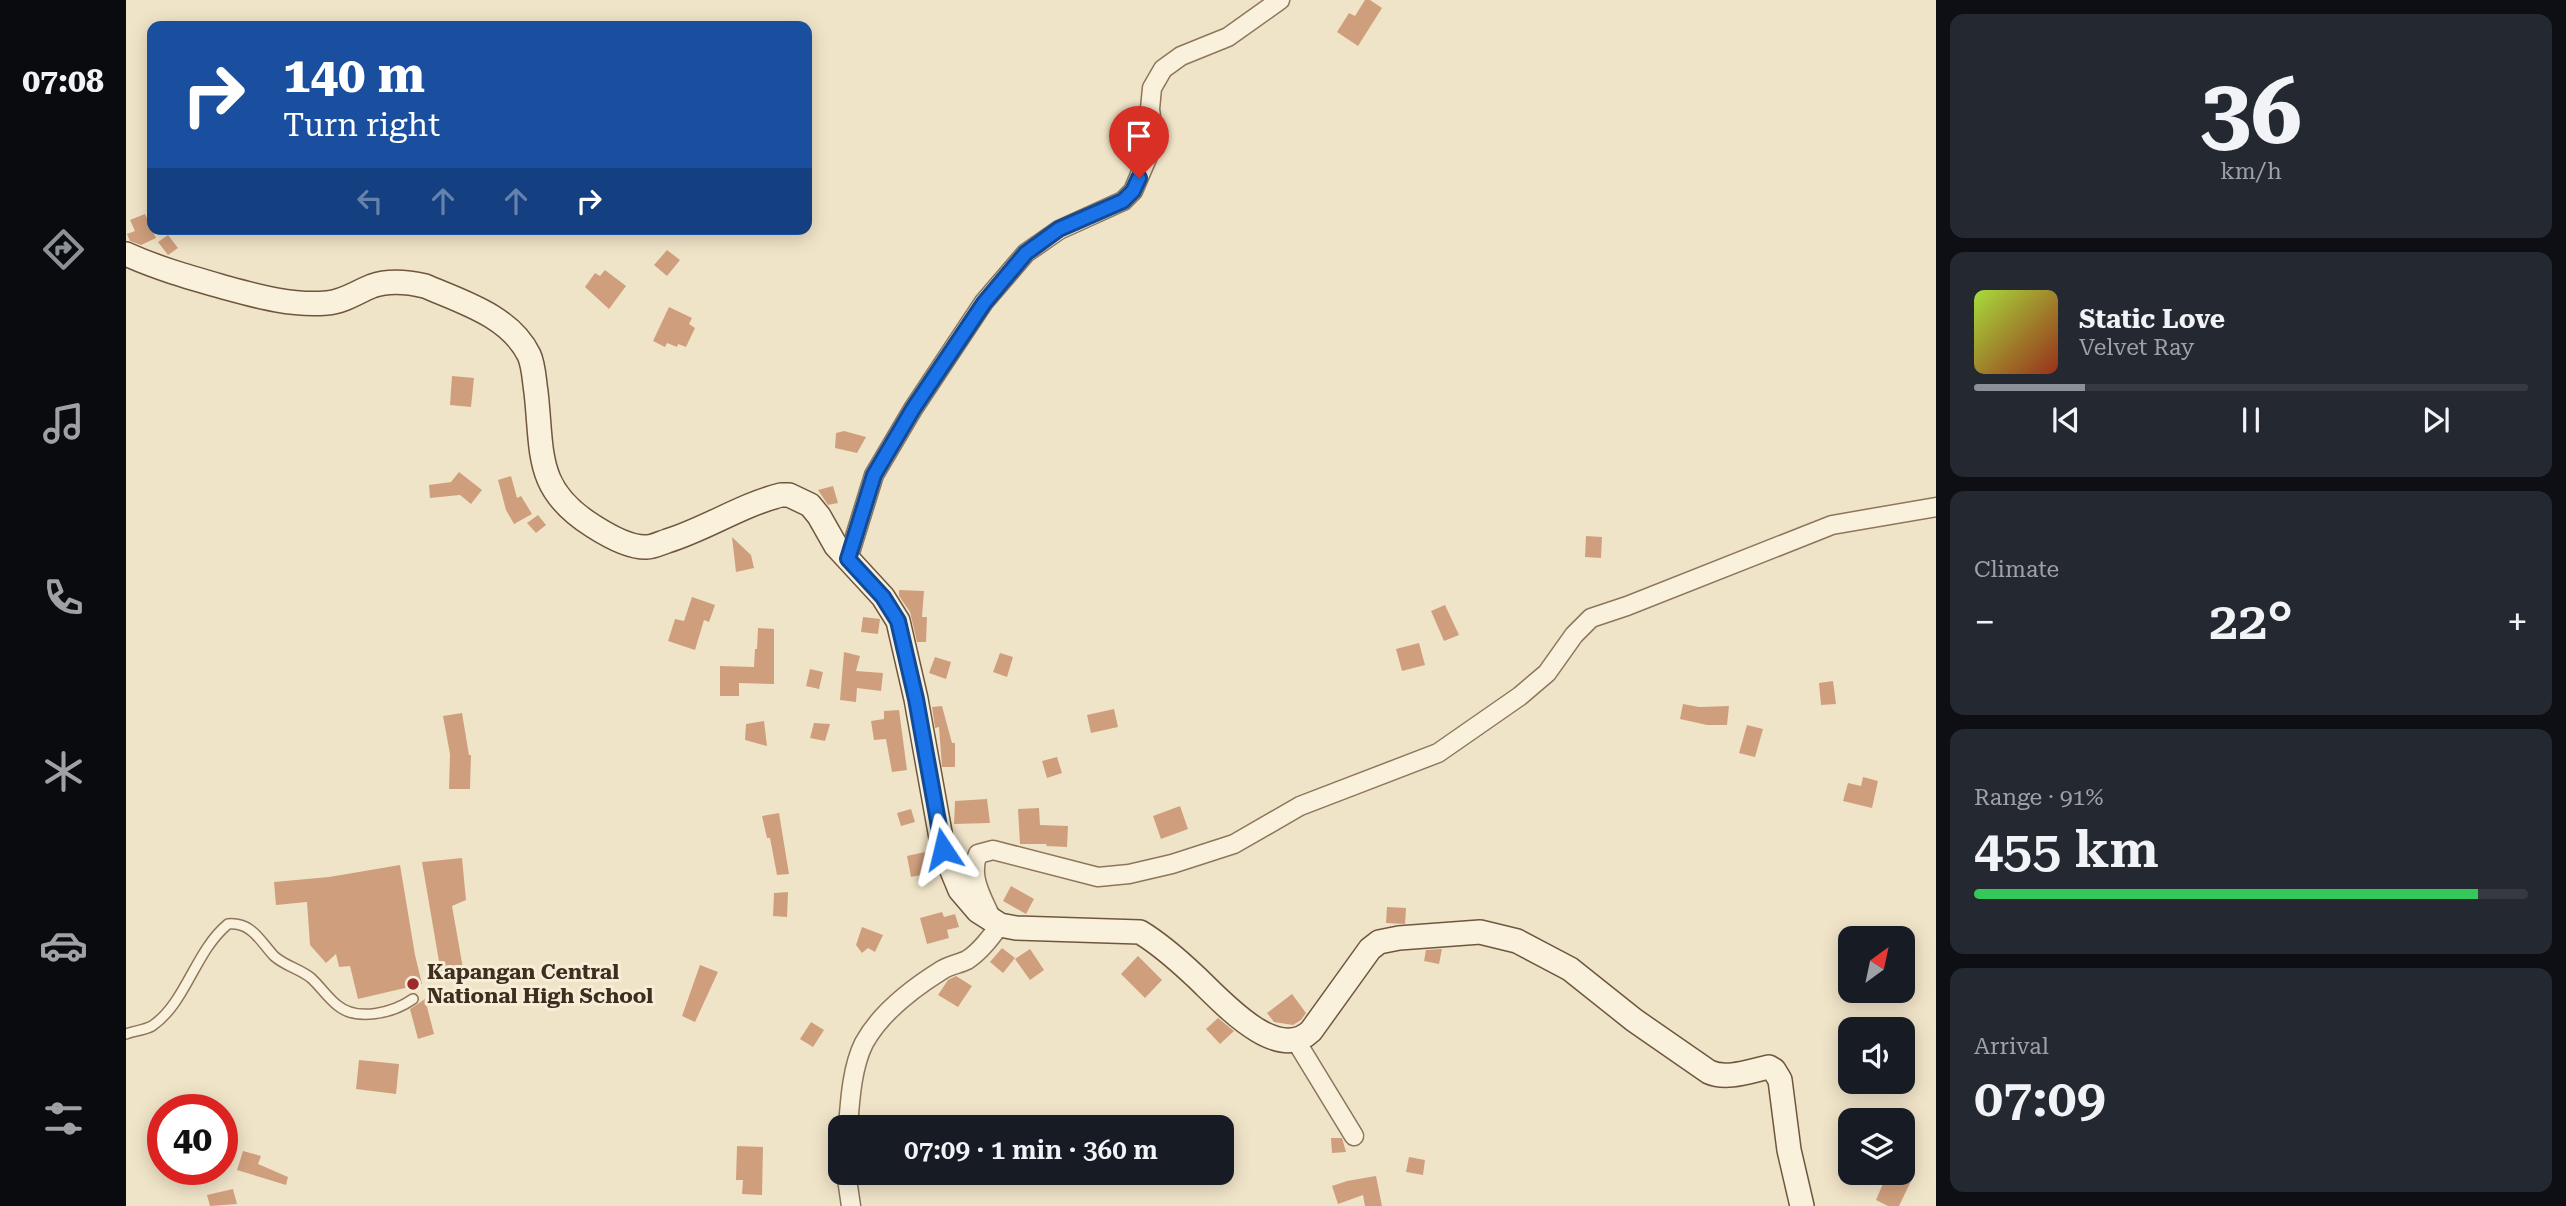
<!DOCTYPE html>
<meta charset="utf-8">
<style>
body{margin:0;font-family:"Roboto Serif",serif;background:#242831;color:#f1f3f6;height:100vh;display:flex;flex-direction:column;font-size:26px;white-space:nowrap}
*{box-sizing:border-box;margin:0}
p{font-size:23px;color:#9ea1a6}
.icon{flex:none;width:38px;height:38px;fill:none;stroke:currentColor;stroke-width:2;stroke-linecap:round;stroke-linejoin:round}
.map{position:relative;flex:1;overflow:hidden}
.drawer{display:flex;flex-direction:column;gap:14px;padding:14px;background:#0d0f14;width:630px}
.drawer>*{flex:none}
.banner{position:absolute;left:21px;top:21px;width:665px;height:214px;border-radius:14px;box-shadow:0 4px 18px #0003;background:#1a4fa0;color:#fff;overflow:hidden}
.needle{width:46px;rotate:33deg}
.controls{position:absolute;left:1712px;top:926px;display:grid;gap:14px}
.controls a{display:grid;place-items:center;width:77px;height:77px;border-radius:14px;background:#171b24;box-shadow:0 4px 18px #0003;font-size:35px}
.speed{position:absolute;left:21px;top:1094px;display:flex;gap:14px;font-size:35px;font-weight:700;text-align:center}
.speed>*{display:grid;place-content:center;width:91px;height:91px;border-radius:50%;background:#171b24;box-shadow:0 4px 18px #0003;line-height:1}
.speed .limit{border:10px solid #d22;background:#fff;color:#111}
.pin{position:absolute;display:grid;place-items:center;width:60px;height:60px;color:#fff;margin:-72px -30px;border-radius:50% 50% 50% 0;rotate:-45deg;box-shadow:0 0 7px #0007}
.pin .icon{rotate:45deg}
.me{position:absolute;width:77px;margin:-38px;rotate:350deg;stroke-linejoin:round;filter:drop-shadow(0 0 5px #0008)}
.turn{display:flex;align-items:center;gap:24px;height:147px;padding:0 21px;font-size:32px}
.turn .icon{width:91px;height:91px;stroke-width:2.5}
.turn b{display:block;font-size:49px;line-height:60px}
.lanes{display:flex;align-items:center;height:66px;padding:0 21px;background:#0003;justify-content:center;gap:35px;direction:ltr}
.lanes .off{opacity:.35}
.big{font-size:52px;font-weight:600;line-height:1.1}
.drawer .widget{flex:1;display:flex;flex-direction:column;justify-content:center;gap:10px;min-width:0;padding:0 24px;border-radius:14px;background:#242831}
.drawer .dial{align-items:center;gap:0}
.dial b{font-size:91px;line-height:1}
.song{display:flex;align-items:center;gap:21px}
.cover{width:84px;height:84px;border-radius:10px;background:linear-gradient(135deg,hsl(80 70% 55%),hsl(10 70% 35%))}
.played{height:7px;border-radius:4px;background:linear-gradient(90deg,#8c9099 20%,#363941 20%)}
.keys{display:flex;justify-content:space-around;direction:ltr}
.heat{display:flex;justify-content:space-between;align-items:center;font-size:38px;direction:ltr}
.charge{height:10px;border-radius:5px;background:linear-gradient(90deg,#34c759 91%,#363941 0)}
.trip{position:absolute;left:702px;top:1115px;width:406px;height:70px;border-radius:14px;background:#171b24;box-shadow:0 4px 18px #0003;font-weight:600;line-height:70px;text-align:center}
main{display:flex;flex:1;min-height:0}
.tabs{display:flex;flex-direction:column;width:126px;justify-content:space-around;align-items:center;background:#090b0e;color:#9ea1a6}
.tabs .icon{width:49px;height:49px}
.tabs .selected{color:#8c9099}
.tabs b{font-size:32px;color:#f1f3f6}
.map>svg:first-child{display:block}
.building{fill:#cf9f7d}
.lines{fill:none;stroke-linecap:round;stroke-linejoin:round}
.lane-casing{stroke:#8d765c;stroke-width:12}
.street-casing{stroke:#8d765c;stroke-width:21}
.secondary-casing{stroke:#6f573f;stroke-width:26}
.lane{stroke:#faf1dc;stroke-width:9}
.street{stroke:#faf1dc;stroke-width:18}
.secondary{stroke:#faf1dc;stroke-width:23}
.route-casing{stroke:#114b97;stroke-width:18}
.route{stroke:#1a73e8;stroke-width:12}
.poi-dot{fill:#9e2a2b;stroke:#f7eed8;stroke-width:2.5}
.labels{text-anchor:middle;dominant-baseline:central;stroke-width:6;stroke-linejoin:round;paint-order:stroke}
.poi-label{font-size:21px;font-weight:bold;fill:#3d2e20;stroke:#f7eed8;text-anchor:start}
</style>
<main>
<nav class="tabs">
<b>07:08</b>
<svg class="icon selected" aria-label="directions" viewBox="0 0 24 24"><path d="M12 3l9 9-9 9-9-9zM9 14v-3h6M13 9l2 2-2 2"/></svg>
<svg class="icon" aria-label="music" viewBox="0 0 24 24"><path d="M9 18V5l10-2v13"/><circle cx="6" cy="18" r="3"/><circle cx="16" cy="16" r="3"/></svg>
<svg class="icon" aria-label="phone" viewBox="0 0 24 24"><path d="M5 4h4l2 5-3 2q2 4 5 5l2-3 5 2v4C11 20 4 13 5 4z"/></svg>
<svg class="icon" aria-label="climate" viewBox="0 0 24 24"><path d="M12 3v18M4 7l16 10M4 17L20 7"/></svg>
<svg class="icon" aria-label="car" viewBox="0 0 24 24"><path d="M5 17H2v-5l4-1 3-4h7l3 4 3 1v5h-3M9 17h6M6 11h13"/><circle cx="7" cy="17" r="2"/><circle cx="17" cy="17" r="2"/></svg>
<svg class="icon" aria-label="filters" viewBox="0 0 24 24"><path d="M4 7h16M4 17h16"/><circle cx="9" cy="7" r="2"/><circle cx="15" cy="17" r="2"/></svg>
</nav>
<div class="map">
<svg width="1810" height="1206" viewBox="0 0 1810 1206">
<rect width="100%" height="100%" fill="#f0e4c8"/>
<g class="building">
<polygon points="1239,0 1244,0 1256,8 1232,46 1211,32 1223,13 1229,16"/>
<polygon points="19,214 30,238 15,245 4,241 1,234 9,231 4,220"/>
<polygon points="42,235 52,248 42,255 32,242"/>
<polygon points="541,250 554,260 541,276 528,265"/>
<polygon points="479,270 500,286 483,309 459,287 469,273 474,276"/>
<polygon points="543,307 566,318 563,324 569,328 560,347 552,344 551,347 541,343 539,347 527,341"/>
<polygon points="326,376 348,378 345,407 324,405"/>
<polygon points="718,431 740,437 731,453 709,448 710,433"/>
<polygon points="333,472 356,490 345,504 334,495 304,498 303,485 325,482"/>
<polygon points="385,476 391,498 395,496 406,514 388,524 380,510 372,480"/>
<polygon points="707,486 712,503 702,505 692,490"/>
<polygon points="412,515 420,525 410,533 401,523"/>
<polygon points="1460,536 1476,537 1475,558 1459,557"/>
<polygon points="606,537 625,555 628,568 610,572"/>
<polygon points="773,590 798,591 796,617 801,617 800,642 791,642 784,612 773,596"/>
<polygon points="566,597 589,605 583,622 578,620 569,650 542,641 549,619 558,621"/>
<polygon points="1319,605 1333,635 1318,641 1305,611"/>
<polygon points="737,617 754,619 752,634 735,632"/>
<polygon points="632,628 648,629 648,684 613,683 613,696 594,696 594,666 628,667 629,649 631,649"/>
<polygon points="1293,643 1299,665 1276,671 1270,649"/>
<polygon points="718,652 734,656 730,671 757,673 755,691 731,688 730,702 714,700"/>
<polygon points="874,653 887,657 881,677 867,672"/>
<polygon points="809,657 825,662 820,679 803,673"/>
<polygon points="684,669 697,672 693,689 680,686"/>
<polygon points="1707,681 1710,704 1695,705 1693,683"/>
<polygon points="1557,704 1573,707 1603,706 1601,725 1581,725 1554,719"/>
<polygon points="816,706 826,743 829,743 829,767 816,767 813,727 809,728 806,707"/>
<polygon points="988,709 992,727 965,733 961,715"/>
<polygon points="773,710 781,770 766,772 760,739 748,740 745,721 758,719 758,711"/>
<polygon points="336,713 343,755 345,755 344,789 323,789 324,754 317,716"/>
<polygon points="638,721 641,746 619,740 620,724"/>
<polygon points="688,723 704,724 699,741 684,738"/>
<polygon points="1621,725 1637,729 1629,757 1613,753"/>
<polygon points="931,757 936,773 921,778 916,761"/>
<polygon points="1737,777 1752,781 1746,808 1717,801 1722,783 1735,786"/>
<polygon points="861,799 864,823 828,824 829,801"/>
<polygon points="1054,806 1062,829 1035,839 1027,816"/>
<polygon points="913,808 914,825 942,826 941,847 920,846 921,844 894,844 892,809"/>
<polygon points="785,809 789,822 775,826 771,813"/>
<polygon points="653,813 663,874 651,875 644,838 641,838 636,816"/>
<polygon points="799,852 804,873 785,877 781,856"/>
<polygon points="336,858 340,900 326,906 338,974 316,979 296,862"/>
<polygon points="274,865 289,955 296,984 232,999 224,966 213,967 210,954 200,963 184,945 181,902 150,905 148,882 203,877"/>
<polygon points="885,886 908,899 900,914 877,901"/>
<polygon points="662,892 661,917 647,916 648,893"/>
<polygon points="1261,907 1280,908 1279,924 1260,923"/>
<polygon points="816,912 818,917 829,914 833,927 821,930 823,938 801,944 794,918"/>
<polygon points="736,927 757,935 749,952 742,948 736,953 730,945"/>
<polygon points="876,948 889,958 877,973 864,962"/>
<polygon points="904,949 918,970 904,980 889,959"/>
<polygon points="1316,949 1313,964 1298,961 1300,950"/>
<polygon points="1012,956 1036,980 1019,998 995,974"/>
<polygon points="574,965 592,972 569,1022 556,1016"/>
<polygon points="830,976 846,986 832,1007 812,995 822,980"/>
<polygon points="1166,994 1180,1013 1175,1020 1167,1025 1148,1022 1141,1013"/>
<polygon points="299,999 308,1034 292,1039 284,1009"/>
<polygon points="1092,1018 1108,1031 1094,1044 1080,1029"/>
<polygon points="685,1022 698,1030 687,1047 674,1039"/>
<polygon points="233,1060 273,1064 270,1094 230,1089"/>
<polygon points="1205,1138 1216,1138 1220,1152 1206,1153"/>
<polygon points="611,1146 637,1147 636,1195 616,1194 617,1180 610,1180"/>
<polygon points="117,1151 135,1156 132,1164 162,1177 160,1185 111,1170"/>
<polygon points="1283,1157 1299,1160 1297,1175 1280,1172"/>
<polygon points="1762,1172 1770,1172 1786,1179 1773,1206 1762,1206 1750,1200"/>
<polygon points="1250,1176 1256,1206 1239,1206 1237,1195 1212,1204 1206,1186 1221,1181"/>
<polygon points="107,1189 111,1204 84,1206 81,1195"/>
</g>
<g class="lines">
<g class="lane-casing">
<path id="lane" d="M0,1034c8,-3 19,-4 26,-8 34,-23 43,-75 76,-102 24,-2 32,17 46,32 11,10 26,13 37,22 9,8 16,19 26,27 20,17 56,8 76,-6"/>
</g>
<g class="street-casing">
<g id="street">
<polyline points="722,559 748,475 787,409 858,302 900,253 933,230 997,201 1007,191 1028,142 1024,109 1026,88 1037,69 1055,56 1102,37 1154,0"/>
<path d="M867,922c-9,-22 -25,-44 -15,-68l15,-4 105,27 31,-3 43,-10 62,-20 66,-38 138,-53 82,-57 27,-23 27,-38 17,-17 36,-12 205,-81 104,-18"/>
<polyline points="1170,1041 1228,1136"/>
<path d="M722,1127c2,-27 4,-60 16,-84 17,-31 49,-55 78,-73 8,-5 17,-6 25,-10 13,-8 24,-23 33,-35"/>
<polyline points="720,1172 725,1206"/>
</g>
</g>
<g class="secondary-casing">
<path id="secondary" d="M0,254c33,15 66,24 101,34 33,9 66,18 100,15 16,-1 30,-11 45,-17 17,-6 36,-4 53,0 37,16 85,30 104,69 5,11 5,25 7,37 7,61 -2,97 57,134 14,9 36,22 54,21 6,0 14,-4 20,-6 39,-12 74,-36 114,-46h8l21,10 9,11 17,30 47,51 15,24 18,78 27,150 17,41 18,21 22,14 16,3 124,4c20,12 38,28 55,44 24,22 81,89 116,55l59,-82 9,-7 20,-4 81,-6 37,9 53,28 64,51 75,52c18,8 41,-1 60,-5l5,3 6,10 9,70 13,56"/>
</g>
<use href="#lane" class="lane"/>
<use href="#street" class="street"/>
<use href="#secondary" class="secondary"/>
</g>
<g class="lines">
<g class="route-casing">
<polyline id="route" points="817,849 790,699 772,621 757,597 722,559 748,475 787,409 858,303 900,253 933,229 997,201 1007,191 1013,178"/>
</g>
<use href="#route" class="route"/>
</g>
<circle class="poi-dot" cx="287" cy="984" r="7"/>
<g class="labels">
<g class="poi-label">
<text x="301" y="972">Kapangan Central<tspan x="301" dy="24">National High School</tspan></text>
</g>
</g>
</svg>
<div class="controls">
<a><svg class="needle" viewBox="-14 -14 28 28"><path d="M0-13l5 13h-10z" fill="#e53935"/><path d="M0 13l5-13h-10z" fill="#9ea1a6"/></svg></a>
<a><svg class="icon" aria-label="sound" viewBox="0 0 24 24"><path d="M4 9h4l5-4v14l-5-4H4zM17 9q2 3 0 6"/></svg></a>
<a><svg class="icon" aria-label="layers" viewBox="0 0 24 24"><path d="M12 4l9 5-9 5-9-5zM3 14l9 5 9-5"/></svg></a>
</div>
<div class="speed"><div class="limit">40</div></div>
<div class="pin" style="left:1013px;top:178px;background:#d93025"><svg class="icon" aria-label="arrive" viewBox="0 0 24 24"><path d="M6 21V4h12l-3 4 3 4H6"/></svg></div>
<svg class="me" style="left:817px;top:849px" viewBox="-20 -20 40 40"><path d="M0-17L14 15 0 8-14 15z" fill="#1a73e8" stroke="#fff" stroke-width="4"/></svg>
<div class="trip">07:09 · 1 min · 360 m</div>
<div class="banner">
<div class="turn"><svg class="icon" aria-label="right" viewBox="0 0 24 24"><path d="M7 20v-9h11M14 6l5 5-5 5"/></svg><div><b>140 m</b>Turn right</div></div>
<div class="lanes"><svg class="icon off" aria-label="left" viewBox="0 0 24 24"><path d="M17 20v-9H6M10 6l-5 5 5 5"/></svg><svg class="icon off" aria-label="ahead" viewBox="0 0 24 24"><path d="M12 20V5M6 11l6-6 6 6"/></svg><svg class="icon off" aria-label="ahead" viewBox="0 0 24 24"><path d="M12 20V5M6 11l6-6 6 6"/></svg><svg class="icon" aria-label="right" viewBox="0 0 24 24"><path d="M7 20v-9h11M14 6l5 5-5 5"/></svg></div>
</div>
</div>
<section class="drawer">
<div class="widget dial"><b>36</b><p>km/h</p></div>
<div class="widget">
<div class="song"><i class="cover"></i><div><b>Static Love</b><p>Velvet Ray</p></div></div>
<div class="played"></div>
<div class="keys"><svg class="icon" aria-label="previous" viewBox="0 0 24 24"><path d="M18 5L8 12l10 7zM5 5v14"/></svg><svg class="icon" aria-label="pause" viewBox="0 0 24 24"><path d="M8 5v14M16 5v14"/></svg><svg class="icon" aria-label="next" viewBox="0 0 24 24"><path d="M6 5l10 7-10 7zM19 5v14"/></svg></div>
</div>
<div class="widget"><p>Climate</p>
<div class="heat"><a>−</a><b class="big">22°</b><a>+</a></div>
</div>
<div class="widget"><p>Range · 91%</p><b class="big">455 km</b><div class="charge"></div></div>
<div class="widget"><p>Arrival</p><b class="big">07:09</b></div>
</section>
</main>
